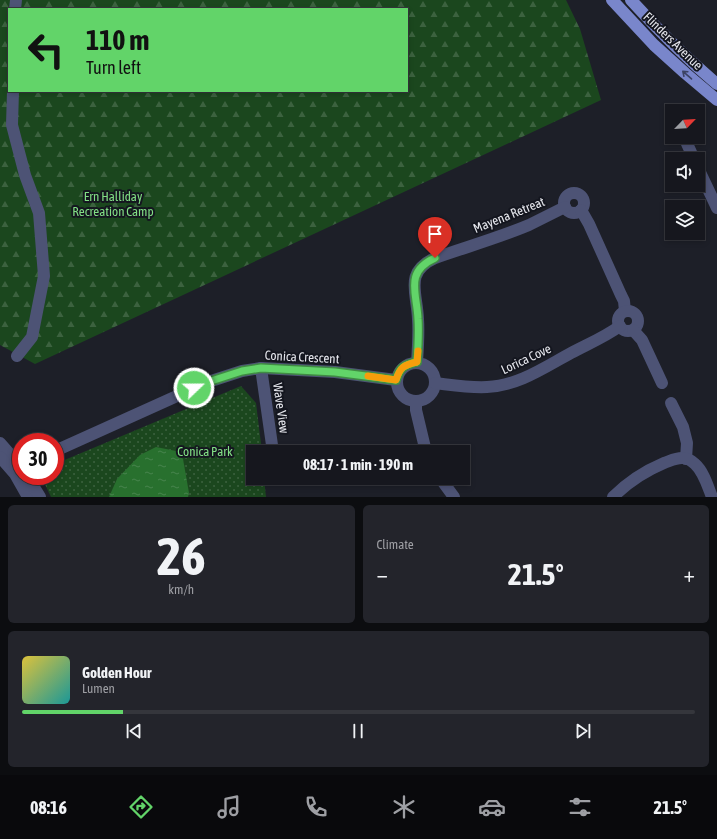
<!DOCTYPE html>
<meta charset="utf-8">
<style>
body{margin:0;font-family:"Asap Condensed",sans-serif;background:#23242b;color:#f1f3f6;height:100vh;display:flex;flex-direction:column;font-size:15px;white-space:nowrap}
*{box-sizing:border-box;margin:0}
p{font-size:13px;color:#9e9fa4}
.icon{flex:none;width:22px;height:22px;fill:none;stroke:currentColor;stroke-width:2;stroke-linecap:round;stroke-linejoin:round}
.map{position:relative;height:497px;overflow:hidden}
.sheet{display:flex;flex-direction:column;gap:8px;padding:8px;background:#0c0d10;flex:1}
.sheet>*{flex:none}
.top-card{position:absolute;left:8px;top:8px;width:400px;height:84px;border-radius:0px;box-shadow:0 2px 6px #0003,0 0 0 1px #35363c;background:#62d469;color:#111;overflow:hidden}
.needle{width:26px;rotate:65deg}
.buttons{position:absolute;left:665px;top:104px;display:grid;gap:8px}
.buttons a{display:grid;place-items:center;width:40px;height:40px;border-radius:0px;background:#16171e;box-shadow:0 2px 6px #0003,0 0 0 1px #35363c;font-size:20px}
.speed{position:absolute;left:12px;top:433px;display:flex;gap:8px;font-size:20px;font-weight:700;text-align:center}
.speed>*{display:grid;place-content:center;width:52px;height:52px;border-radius:50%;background:#16171e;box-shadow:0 2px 6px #0003,0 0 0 1px #35363c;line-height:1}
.speed .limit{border:6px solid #d22;background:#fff;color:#111}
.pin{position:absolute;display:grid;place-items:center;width:34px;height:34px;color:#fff;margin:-41px -17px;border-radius:50% 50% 50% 0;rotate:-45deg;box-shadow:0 0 4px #0007}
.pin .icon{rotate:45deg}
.me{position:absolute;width:44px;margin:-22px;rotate:68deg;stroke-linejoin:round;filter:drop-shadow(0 0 3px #0008)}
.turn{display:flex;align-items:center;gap:14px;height:84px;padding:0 12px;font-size:18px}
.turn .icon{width:52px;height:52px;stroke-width:2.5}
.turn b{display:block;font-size:28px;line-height:34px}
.big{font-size:30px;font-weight:700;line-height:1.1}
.sheet .tile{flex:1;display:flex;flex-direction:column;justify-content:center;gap:6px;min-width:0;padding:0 14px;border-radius:6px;background:#23242b}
.sheet .dial{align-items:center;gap:0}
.dial b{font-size:52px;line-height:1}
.song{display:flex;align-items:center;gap:12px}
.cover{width:48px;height:48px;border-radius:6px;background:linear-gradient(135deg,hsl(50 70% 55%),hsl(180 70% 35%))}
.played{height:4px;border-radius:2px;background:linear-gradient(90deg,#62d469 15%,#35363c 15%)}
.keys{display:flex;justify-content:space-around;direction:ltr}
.heat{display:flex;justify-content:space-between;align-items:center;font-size:22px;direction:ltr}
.sheet .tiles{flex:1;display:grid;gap:8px;grid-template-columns:1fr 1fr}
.tile:last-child{grid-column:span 2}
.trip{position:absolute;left:246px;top:445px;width:224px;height:40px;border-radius:0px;background:#16171e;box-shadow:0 2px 6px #0003,0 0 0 1px #35363c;font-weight:700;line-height:40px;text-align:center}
.tabs{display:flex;height:64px;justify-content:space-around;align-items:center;background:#09090c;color:#9e9fa4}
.tabs .icon{width:28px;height:28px}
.tabs .selected{color:#62d469}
.tabs b{font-size:18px;color:#f1f3f6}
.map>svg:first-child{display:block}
.forest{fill:url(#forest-firs);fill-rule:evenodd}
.park{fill:url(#park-dots)}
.water{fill:url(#water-ripples)}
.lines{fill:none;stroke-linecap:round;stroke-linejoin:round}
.minor{stroke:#4d5375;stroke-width:12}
.major{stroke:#7986cb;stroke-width:12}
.oneway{stroke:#3c4364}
.route-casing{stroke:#408a44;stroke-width:10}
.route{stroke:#62d469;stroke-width:7}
.slow{stroke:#f59e0b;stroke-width:7}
.labels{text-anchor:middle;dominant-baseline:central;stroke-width:4;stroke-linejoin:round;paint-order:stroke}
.street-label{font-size:13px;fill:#e6e7ed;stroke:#14161f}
.park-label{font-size:13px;fill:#82df85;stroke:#14161f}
</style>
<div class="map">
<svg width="717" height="497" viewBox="0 0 717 497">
<defs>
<pattern id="forest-firs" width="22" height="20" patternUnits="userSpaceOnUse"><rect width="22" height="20" fill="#1b471e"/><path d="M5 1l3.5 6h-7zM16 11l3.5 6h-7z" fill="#3c623f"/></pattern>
<pattern id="park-dots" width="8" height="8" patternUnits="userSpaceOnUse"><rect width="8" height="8" fill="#1b471e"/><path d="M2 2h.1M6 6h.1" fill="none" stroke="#3c623f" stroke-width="1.8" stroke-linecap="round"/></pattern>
<pattern id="water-ripples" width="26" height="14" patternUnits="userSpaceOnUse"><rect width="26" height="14" fill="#28702e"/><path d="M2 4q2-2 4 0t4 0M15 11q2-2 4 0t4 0" fill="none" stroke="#47844d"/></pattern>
</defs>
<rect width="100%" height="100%" fill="#1d1f28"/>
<path class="forest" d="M0,0h566l14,29 21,71 -566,264 -35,-19zM9,9h398v82h-398z"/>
<polygon class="park" points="241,386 256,403 262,452 253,452 253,478 264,478 266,497 51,497 41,476 55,476 55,464"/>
<polygon class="water" points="156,447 176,451 183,459 189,493 188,497 109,497 117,479 140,455"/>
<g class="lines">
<g class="minor">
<polyline points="15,9 16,0"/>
<polyline points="13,91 12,125 25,175 39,213 44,276 32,337 17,356"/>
<polyline points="684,137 694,159"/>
<polyline points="698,168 717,208"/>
<circle cx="574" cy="203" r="10"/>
<polyline points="581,210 589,224 621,295 624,301 625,311"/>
<circle cx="628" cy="321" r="10"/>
<polyline points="633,330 642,340 662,383"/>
<path d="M417,362c1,-14 2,-29 1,-43 -1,-27 -14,-47 17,-61 31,-11 63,-20 94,-33 12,-6 24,-12 36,-18"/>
<circle cx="416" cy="382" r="19"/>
<polyline points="261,368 273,452"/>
<path d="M435,383c17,2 35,5 52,4 31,-1 58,-20 84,-34 17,-9 34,-16 49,-27"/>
<polyline points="416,401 416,410 426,452"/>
<polyline points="671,403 683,427 687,443 686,459"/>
<polyline points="0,443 21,467"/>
<polyline points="55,451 208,382 242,371 261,368 335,372 396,380"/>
<polyline points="0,457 15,474 28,497"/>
<polyline points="27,476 40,497"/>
<polyline points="440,478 454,497"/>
<path d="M613,497c15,-15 32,-26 51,-34 6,-2 11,-5 18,-5 5,0 10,3 13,6 9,8 13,23 17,33"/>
</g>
<g class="major">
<polyline points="612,0 654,45 685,73 717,100"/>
<path d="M631,0c27,30 55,58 86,84"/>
</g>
</g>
<defs><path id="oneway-shaft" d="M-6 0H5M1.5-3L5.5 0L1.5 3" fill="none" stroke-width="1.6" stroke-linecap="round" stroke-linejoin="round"/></defs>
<use class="oneway" href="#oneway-shaft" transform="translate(687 75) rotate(-139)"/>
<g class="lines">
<g class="route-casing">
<path id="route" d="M194,388l14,-6 34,-11 19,-3 74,4 61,8c4,-13 8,-15 21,-18 1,-14 2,-29 1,-43 -1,-26 -14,-47 17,-61"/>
</g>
<use href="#route" class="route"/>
<path class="slow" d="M368,376l28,4c4,-13 8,-15 21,-18l1,-11"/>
</g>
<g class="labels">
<g class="street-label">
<text transform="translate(673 41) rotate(44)">Flinders Avenue</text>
<text transform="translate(509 215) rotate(-22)">Mayena Retreat</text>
<text transform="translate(302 357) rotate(3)">Conica Crescent</text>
<text transform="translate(526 359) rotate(-25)">Lorica Cove</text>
<text transform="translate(281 408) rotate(82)">Wave View</text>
</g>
<g class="park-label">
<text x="113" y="196">Ern Halliday<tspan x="113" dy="15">Recreation Camp</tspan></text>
<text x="205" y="451">Conica Park</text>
</g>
</g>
</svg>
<div class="buttons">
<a><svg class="needle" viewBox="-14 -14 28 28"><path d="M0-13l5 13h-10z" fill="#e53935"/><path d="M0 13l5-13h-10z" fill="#9e9fa4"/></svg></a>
<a><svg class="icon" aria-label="sound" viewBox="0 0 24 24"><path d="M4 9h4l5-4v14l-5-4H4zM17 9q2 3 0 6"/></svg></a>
<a><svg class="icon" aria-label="layers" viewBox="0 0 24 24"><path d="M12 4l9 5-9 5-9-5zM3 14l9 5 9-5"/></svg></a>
</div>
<div class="speed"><div class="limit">30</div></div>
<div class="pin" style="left:435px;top:258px;background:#d93025"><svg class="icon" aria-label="arrive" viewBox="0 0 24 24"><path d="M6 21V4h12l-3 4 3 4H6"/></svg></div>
<svg class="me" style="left:194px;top:388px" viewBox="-20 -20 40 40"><circle r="17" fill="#62d469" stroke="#fff" stroke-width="3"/><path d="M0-11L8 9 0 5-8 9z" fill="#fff"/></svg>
<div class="trip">08:17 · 1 min · 190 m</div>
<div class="top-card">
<div class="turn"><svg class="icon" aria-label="left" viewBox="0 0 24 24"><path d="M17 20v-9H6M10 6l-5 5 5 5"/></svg><div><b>110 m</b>Turn left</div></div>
</div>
</div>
<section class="sheet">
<div class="tiles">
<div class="tile dial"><b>26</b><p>km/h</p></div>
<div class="tile"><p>Climate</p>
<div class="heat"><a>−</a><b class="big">21.5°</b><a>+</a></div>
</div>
<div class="tile">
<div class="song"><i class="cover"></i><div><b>Golden Hour</b><p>Lumen</p></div></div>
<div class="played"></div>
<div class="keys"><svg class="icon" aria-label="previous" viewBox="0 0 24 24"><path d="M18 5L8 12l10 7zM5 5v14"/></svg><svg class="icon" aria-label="pause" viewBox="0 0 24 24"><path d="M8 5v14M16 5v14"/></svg><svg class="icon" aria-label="next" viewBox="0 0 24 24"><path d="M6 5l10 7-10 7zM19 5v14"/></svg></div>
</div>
</div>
</section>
<nav class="tabs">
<b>08:16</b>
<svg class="icon selected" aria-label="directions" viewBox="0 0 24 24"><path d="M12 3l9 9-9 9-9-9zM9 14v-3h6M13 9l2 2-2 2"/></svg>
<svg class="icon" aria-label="music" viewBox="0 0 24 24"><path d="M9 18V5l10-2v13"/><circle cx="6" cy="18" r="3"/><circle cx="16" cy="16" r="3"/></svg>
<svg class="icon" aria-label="phone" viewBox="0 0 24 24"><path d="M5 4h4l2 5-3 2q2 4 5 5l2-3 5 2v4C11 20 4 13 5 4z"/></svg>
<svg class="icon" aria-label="climate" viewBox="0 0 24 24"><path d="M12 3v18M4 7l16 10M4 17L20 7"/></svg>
<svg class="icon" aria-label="car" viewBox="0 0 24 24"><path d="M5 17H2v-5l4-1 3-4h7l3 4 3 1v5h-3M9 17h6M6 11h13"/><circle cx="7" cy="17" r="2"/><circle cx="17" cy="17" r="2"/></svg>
<svg class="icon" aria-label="filters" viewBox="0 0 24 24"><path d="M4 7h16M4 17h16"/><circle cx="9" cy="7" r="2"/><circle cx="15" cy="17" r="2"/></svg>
<b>21.5°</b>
</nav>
